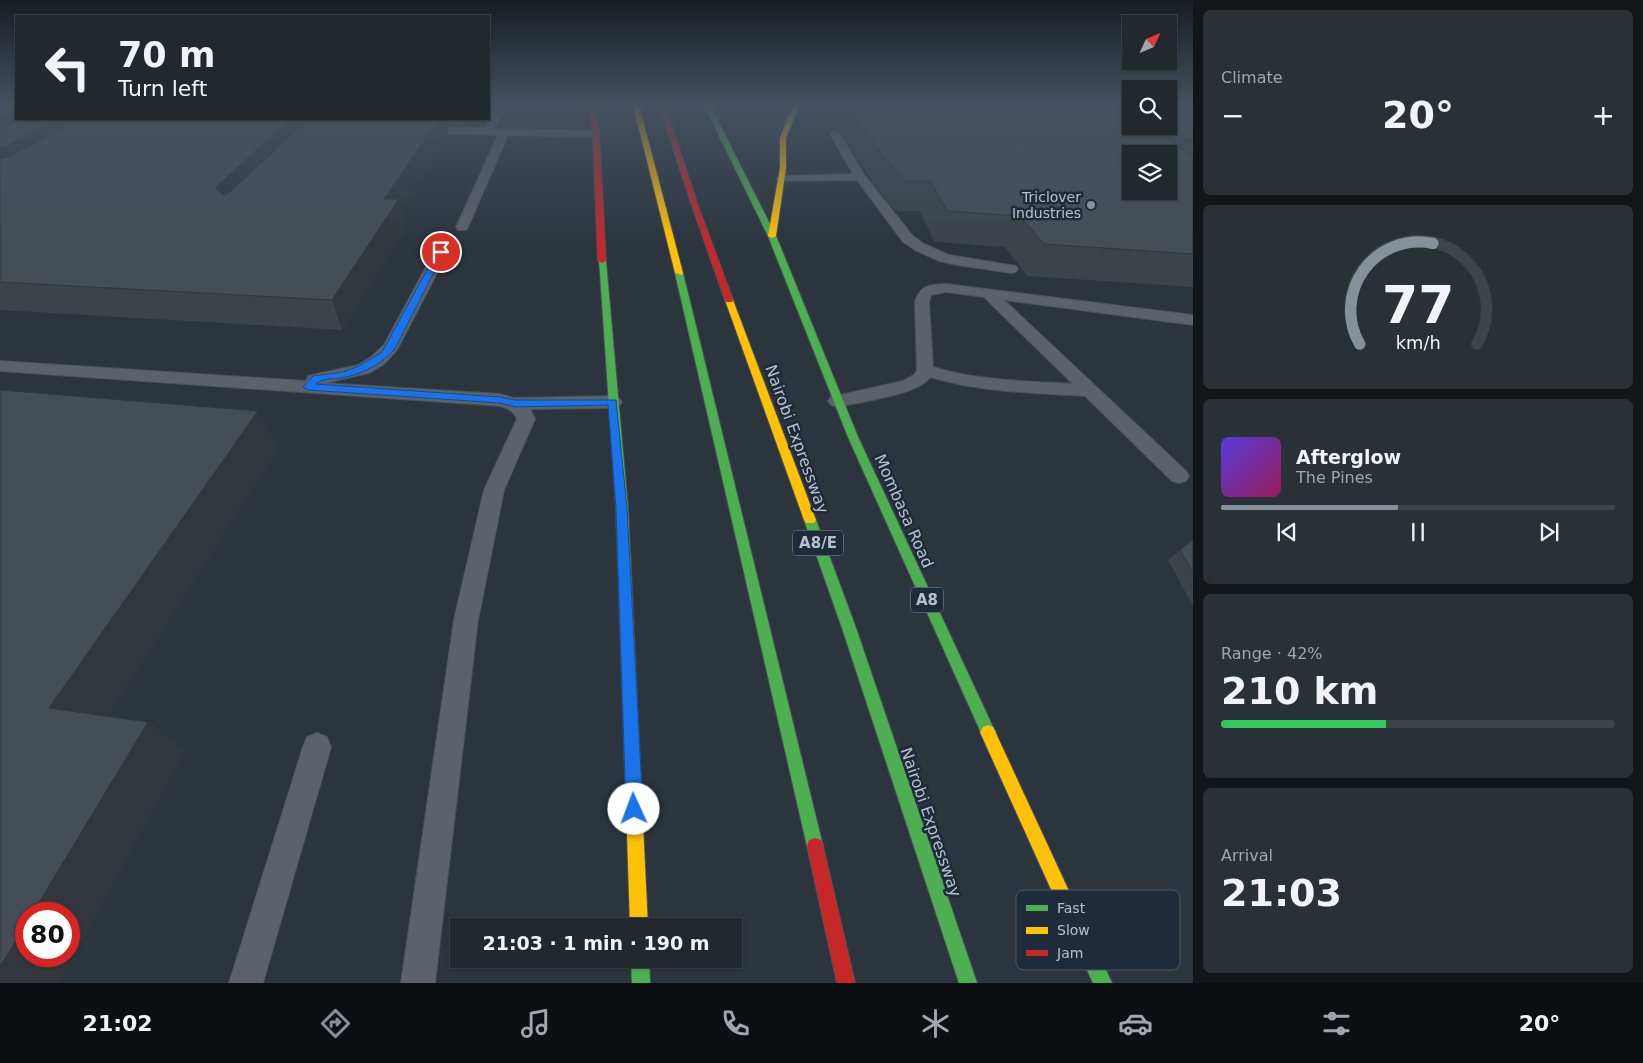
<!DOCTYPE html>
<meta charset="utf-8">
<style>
body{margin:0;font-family:"DejaVu Sans",sans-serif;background:#293036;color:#f1f3f6;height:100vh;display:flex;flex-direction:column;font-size:19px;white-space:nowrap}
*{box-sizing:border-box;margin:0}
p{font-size:16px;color:#a2a6aa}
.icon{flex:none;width:28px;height:28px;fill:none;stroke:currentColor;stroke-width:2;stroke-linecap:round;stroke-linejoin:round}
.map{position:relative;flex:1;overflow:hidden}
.sheet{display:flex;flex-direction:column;gap:10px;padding:10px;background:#121619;width:450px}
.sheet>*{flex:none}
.guide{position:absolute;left:15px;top:15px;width:475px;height:105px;border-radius:0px;box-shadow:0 1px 4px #0004,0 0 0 1px #3e444a;background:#21282e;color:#f1f3f6;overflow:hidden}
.needle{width:32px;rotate:46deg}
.tools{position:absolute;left:1122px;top:15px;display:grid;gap:10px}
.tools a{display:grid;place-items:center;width:55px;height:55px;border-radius:0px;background:#21282e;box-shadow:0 1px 4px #0004,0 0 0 1px #3e444a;font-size:25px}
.speed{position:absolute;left:15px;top:902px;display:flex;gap:10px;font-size:25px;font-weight:700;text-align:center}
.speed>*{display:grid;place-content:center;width:65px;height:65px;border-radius:50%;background:#21282e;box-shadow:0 1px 4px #0004,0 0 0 1px #3e444a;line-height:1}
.speed .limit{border:8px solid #d22;background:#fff;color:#111}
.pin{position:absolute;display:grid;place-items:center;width:42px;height:42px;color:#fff;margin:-21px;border:2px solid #fff;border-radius:50%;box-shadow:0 1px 5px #0007}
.me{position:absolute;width:55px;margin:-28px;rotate:358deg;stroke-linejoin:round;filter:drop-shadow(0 0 4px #0008)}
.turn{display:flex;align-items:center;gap:18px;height:105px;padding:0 20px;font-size:22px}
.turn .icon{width:65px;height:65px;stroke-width:2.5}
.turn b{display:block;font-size:35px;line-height:42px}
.big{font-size:38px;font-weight:800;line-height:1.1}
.sheet .widget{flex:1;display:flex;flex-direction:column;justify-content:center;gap:8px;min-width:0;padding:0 18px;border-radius:8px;background:#293036}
.sheet .dial{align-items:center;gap:0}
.dial svg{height:130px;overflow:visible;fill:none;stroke:#3e444a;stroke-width:7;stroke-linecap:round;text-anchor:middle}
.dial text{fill:#f1f3f6;stroke:none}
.song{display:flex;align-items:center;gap:15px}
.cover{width:60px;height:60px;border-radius:8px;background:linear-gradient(135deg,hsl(250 70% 55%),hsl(330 70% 35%))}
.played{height:5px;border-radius:2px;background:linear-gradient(90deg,#86909b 45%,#3e444a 45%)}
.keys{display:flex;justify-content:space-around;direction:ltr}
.heat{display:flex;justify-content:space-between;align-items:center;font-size:28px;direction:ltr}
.charge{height:8px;border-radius:4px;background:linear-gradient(90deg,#34c759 42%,#3e444a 0)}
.trip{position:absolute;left:450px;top:918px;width:292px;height:50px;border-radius:0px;background:#21282e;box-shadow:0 1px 4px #0004,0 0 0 1px #3e444a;font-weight:800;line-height:50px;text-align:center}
.tabs{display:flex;height:80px;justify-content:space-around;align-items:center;background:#0d1012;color:#a2a6aa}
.tabs .icon{width:35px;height:35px}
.tabs .active{color:#86909b}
.tabs b{font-size:22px;color:#f1f3f6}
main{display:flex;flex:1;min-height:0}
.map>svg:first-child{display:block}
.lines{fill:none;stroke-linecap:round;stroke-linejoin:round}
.lane-casing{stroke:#4a5157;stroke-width:2}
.fast-casing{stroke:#495159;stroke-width:2}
.slow-casing{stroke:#495159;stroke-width:2}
.jam-casing{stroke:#495159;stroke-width:2}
.lane{fill:#5d626a;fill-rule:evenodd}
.fast{fill:#4caf50;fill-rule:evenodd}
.slow{fill:#ffc107;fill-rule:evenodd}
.jam{fill:#c62828;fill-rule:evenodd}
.wall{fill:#3c4349}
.shaded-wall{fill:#31373c}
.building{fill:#464e55;stroke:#31373c;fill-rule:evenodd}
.route{fill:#1a73e8;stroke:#114b97}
.poi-dot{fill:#86909b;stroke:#1e2b3a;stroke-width:2}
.labels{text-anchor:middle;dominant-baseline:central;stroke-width:5;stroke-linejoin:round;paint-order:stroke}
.far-poi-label{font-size:14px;fill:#b6c1ce;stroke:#1e2b3a;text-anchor:end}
.shield{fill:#1e2b3a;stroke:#8894a2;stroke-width:1}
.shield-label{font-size:15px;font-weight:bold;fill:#b6c1ce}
.street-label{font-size:16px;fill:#b6c1ce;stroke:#1e2b3a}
.key{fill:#1e2b3a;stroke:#4c5866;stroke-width:1}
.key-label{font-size:14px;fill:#b6c1ce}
</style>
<main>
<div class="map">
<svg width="1193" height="983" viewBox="0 0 1193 983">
<rect width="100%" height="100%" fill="#2c353d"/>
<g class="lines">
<g class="lane-casing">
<g id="lane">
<polygon points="498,105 508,105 494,129 596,131 601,134 596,137 508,135 468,227 466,230 458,230 456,227 498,135 421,133 416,130 421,127 485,128"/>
<polygon points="835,131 840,134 865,176 913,236 924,244 949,255 1016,266 1018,269 1016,272 1011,273 957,265 939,261 915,250 903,242 857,180 778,181 776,179 782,176 853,174 830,134"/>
<path d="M441,248l7,4 -51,98 -14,15 -14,8 -44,10 175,11 13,4 100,-2 6,2 3,4 -3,4 -6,2 -83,1 5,10 -31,71 -26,130 -43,363h-34l53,-363 30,-130 33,-71c-3,-8 -9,-11 -17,-13l-500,-35v-10l306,20 2,-5 50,-11 13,-8 13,-12 50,-93z"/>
<path d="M946,284l247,31v10l-189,-25 182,171 3,5 -3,5 -7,2 -7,-2 -87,-85c-52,-3 -105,-4 -155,-19 -11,18 -72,25 -93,30l-6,-2 -3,-4 3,-4 72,-16 11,-6 3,-5 -2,-68c6,-18 14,-17 31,-18zM946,292l38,5 89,87c-47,-3 -94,-3 -140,-17l-4,-65 2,-7z"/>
<polygon points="317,733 327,737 331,747 263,983 229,983 303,747 307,737"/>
</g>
</g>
<g class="fast-casing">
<g id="fast">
<polygon points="704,105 710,105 776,236 858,437 993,727 996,732 993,737 988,739 983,737 848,437 768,236"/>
<polygon points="599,259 606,261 628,508 642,804 640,810 634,812 628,810 626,804 616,508"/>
<polygon points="676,271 683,273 823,846 821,852 815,854 809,852 807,846 675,273"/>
<polygon points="810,515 814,517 816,520 856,628 977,983 959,983 842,628 804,520 806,517"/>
<polygon points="1069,901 1075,904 1112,983 1093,983 1060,910 1063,904"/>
<polygon points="631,959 649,959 650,983 632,983"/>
</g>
</g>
<g class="slow-casing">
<g id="slow">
<polygon points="633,105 639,105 683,273 682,275 675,273"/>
<polygon points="793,105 799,105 786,138 786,168 776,236 772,238 768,236 780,168 780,138"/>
<polygon points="726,298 732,298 733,300 816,520 814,523 806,523 804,520 725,300"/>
<polygon points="988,725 993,727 1075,904 1078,910 1075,916 1069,919 1063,916 980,732 983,727"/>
<polygon points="634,796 640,798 642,804 648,926 630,926 626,804 628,798"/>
</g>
</g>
<g class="jam-casing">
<g id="jam">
<polygon points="589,105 595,105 599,134 606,261 602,263 598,261 593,134"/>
<polygon points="659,105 665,105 697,203 733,300 732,302 726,302 725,300 691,203"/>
<polygon points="815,838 821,840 823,846 855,983 837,983 807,846 809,840"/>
</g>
</g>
<use href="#lane" class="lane"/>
<use href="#fast" class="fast"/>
<use href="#slow" class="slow"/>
<use href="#jam" class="jam"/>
</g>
<g class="wall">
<polygon points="0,105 16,119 467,119 463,125 447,124 448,135 402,209 406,227 342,330 0,310"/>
<polygon points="823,105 1096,105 1193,111 1193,287 1027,276 1005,247 934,242 920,211 895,211 874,184"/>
<polygon points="1193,539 1193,606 1168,560"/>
</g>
<g class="shaded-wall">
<polygon points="16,110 16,119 112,119 0,178 0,118"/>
<polygon points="291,119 307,119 311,132 230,212 216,189 218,185"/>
<polygon points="439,119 446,119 448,135 402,209 406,227 342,330 332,300 384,199"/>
<polygon points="462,119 467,119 463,125"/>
<polygon points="258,411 278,449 94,738 49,708"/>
<polygon points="148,722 185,751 59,983 0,983 0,967 26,924 26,956 69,956 69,914 32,914"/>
</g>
<g class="building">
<polygon points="0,105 16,105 16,110 0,118"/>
<path d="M847,105h249l35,2v19h38v-17l24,2v29l-24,-1 24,18v97l-149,-10 -24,-28 -73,-5 -16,-30h-25l-23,-25zM1131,154h38v37h-38z"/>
<polygon points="20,119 57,119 0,149 0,129"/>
<polygon points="80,119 291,119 218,185 216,189 224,195 229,193 309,119 439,119 384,199 399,199 332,300 0,282 0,159 11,156"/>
<polygon points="0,390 258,411 49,708 148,722 32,914 26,914 26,924 0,967"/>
<polygon points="1193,539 1193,573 1180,550"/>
</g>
<linearGradient id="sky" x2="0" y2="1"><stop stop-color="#181d22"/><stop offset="0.43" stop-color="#455162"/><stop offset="1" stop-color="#455162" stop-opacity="0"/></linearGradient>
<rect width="1193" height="243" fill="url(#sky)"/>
<path class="route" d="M438,250l6,2 -48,95c-12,17 -34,27 -54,31 -8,1 -20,0 -26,6l184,13 15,3h101l11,108 16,301 -3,6 -6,2 -5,-2 -3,-6 -10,-301 -8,-103 -93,2 -15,-4 -192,-13 -5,-3 10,-11 30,-4 16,-6 23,-14z"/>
<circle class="poi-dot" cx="1091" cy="205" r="5"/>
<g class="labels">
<g class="far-poi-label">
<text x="1081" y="197">Triclover<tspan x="1081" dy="16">Industries</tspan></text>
</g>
<g class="shield">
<rect x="793" y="530.5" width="50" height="25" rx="4"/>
<rect x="911" y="587.5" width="32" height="25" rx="4"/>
</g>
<g class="shield-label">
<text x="818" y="543">A8/E</text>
<text x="927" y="600">A8</text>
</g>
<g class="street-label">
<text transform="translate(797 439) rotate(70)">Nairobi Expressway</text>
<text transform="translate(904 511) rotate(66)">Mombasa Road</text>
<text transform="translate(931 822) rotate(71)">Nairobi Expressway</text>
</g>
</g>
<rect x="1016" y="890" width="164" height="80" rx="8" class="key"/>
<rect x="1026" y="905" width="22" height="6" fill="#4caf50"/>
<rect x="1026" y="927" width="22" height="7" fill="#ffc107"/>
<rect x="1026" y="950" width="22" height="6" fill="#c62828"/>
<g class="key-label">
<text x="1057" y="913">Fast</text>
<text x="1057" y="935">Slow</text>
<text x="1057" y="958">Jam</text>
</g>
</svg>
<div class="tools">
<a><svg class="needle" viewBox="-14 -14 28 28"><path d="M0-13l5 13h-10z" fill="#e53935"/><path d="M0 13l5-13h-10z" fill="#a2a6aa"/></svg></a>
<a><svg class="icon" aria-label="search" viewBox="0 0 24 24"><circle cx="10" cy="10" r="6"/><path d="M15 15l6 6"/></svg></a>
<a><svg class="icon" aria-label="layers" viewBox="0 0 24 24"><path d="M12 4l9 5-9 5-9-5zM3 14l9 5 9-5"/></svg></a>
</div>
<div class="speed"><div class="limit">80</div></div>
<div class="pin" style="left:441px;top:252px;background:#d93025"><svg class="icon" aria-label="arrive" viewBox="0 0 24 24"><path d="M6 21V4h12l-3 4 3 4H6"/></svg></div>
<svg class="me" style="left:634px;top:809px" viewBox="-20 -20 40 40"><circle r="19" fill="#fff"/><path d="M0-13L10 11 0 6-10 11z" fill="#1a73e8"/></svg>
<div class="trip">21:03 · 1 min · 190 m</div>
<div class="guide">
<div class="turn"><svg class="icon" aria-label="left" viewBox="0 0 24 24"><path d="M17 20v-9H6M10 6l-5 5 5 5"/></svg><div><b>70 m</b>Turn left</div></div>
</div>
</div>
<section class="sheet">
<div class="widget"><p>Climate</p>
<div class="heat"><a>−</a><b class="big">20°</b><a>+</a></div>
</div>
<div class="widget dial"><svg viewBox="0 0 100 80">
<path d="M14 69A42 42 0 1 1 86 69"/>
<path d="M14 69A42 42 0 0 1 59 7" stroke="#86909b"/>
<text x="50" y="56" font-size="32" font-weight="700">77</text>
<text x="50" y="72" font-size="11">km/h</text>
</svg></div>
<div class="widget">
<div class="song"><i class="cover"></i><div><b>Afterglow</b><p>The Pines</p></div></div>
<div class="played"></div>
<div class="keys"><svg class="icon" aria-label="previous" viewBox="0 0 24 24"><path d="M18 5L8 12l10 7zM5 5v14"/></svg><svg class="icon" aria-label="pause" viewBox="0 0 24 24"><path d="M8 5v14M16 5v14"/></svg><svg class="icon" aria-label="next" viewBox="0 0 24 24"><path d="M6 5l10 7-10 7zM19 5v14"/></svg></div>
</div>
<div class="widget"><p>Range · 42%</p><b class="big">210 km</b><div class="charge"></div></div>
<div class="widget"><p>Arrival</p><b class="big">21:03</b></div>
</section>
</main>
<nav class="tabs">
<b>21:02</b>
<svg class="icon active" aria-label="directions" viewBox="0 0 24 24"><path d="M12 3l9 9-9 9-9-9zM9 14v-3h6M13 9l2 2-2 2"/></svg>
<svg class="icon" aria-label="music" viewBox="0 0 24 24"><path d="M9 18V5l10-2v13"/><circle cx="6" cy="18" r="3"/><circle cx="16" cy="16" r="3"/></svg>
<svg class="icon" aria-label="phone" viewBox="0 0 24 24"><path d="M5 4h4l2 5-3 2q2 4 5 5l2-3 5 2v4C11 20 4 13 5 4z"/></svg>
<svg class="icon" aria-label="climate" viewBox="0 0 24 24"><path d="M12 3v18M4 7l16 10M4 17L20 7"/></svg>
<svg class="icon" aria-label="car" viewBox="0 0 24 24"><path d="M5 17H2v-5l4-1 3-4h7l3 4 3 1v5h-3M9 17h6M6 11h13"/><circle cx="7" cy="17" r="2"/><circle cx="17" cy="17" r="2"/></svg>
<svg class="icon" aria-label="filters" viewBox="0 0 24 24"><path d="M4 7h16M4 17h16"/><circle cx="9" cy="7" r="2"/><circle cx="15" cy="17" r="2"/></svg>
<b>20°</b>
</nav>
